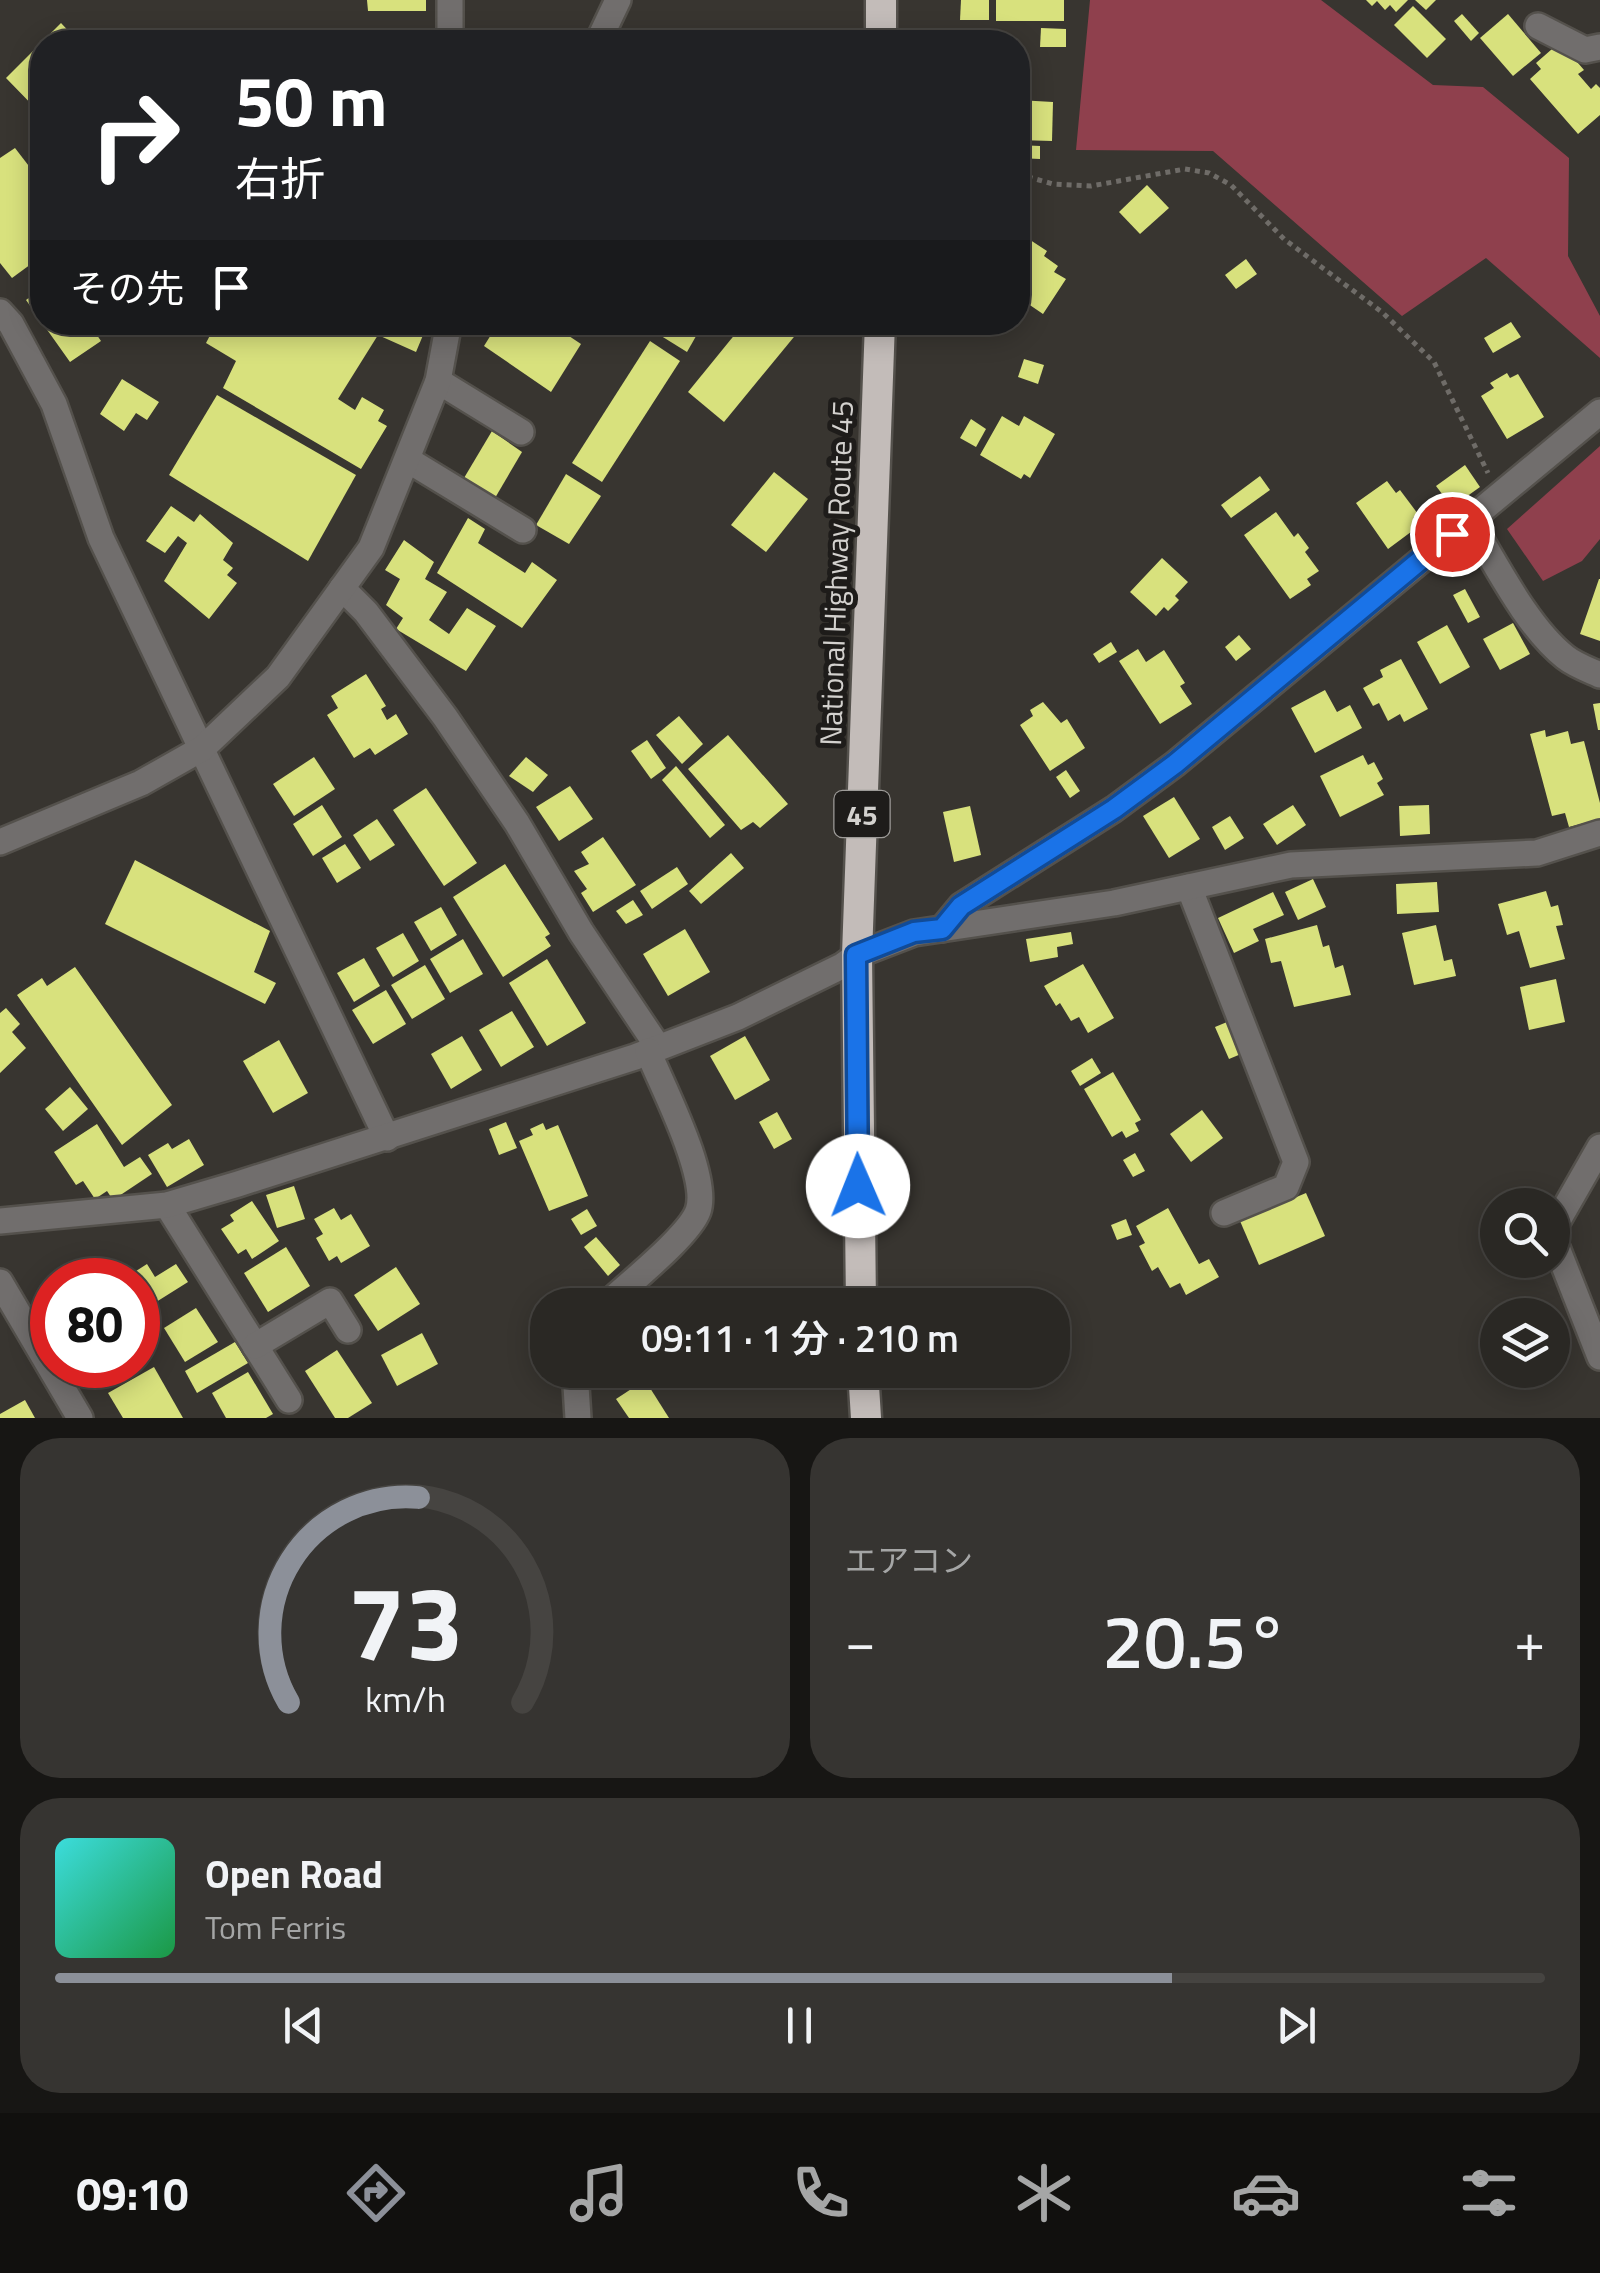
<!DOCTYPE html>
<html lang="ja">
<meta charset="utf-8">
<style>
body{margin:0;font-family:"Titillium Web","Noto Sans JP",sans-serif;background:#363431;color:#f1f3f6;height:100vh;display:flex;flex-direction:column;font-size:38px;white-space:nowrap}
*{box-sizing:border-box;margin:0}
p{font-size:32px;color:#a5a6a6}
.icon{flex:none;width:55px;height:55px;fill:none;stroke:currentColor;stroke-width:2;stroke-linecap:round;stroke-linejoin:round}
.map{position:relative;height:1418px;overflow:hidden}
.details{display:flex;flex-direction:column;gap:20px;padding:20px;background:#171614;flex:1}
.details>*{flex:none}
.guide{position:absolute;left:30px;top:30px;width:1000px;height:305px;border-radius:40px;box-shadow:0 5px 25px #0003,0 0 0 2px #464441;background:#202124;color:#fff;overflow:hidden}
.buttons{position:absolute;left:1480px;top:1188px;display:grid;gap:20px}
.buttons a{display:grid;place-items:center;width:90px;height:90px;border-radius:50%;background:#2a2824;box-shadow:0 5px 25px #0003,0 0 0 2px #464441;font-size:50px}
.speed{position:absolute;left:30px;top:1258px;display:flex;gap:20px;font-size:50px;font-weight:700;text-align:center}
.speed>*{display:grid;place-content:center;width:130px;height:130px;border-radius:50%;background:#2a2824;box-shadow:0 5px 25px #0003,0 0 0 2px #464441;line-height:1}
.speed .limit{border:15px solid #d22;background:#fff;color:#111}
.pin{position:absolute;display:grid;place-items:center;width:85px;height:85px;color:#fff;margin:-42px;border:5px solid #fff;border-radius:50%;box-shadow:0 2px 10px #0007}
.me{position:absolute;width:110px;margin:-55px;rotate:359deg;stroke-linejoin:round;filter:drop-shadow(0 0 8px #0008)}
.turn{display:flex;align-items:center;gap:35px;height:210px;padding:0 40px;font-size:45px}
.turn .icon{width:130px;height:130px;stroke-width:2.5}
.turn b{display:block;font-size:70px;line-height:85px}
.then{display:flex;align-items:center;height:95px;padding:0 40px;background:#0003;gap:20px;font-size:38px}
.big{font-size:75px;font-weight:600;line-height:1.1}
.details .widget{flex:1;display:flex;flex-direction:column;justify-content:center;gap:15px;min-width:0;padding:0 35px;border-radius:40px;background:#363431}
.details .dial{align-items:center;gap:0}
.dial svg{height:260px;overflow:visible;fill:none;stroke:#464441;stroke-width:7;stroke-linecap:round;text-anchor:middle}
.dial text{fill:#f1f3f6;stroke:none}
.song{display:flex;align-items:center;gap:30px}
.cover{width:120px;height:120px;border-radius:15px;background:linear-gradient(135deg,hsl(180 70% 55%),hsl(140 70% 35%))}
.played{height:10px;border-radius:5px;background:linear-gradient(90deg,#8c9099 75%,#464441 75%)}
.keys{display:flex;justify-content:space-around;direction:ltr}
.heat{display:flex;justify-content:space-between;align-items:center;font-size:55px;direction:ltr}
.details .tiles{flex:1;display:grid;gap:20px;grid-template-columns:1fr 1fr}
.widget:last-child{grid-column:span 2}
.trip{position:absolute;left:530px;top:1288px;width:540px;height:100px;border-radius:40px;background:#2a2824;box-shadow:0 5px 25px #0003,0 0 0 2px #464441;font-weight:600;line-height:100px;text-align:center}
.tabs{display:flex;height:160px;justify-content:space-around;align-items:center;background:#11100e;color:#a5a6a6}
.tabs .icon{width:70px;height:70px}
.tabs .on{color:#8c9099}
.tabs b{font-size:45px;color:#f1f3f6}
.map>svg:first-child{display:block}
.green{fill:#8f404d}
.building{fill:#d8e17d}
.lines{fill:none;stroke-linecap:round;stroke-linejoin:round}
.minor-casing{stroke:#54514c;stroke-width:30}
.highway-casing{stroke:#54514c;stroke-width:35}
.path{stroke:#6f6c68;stroke-width:5;stroke-dasharray:5 5;stroke-linecap:butt}
.minor{stroke:#716e6d;stroke-width:25}
.highway{stroke:#c3bcb9;stroke-width:30}
.route-casing{stroke:#114b97;stroke-width:25}
.route{stroke:#1a73e8;stroke-width:18}
.labels{text-anchor:middle;dominant-baseline:central;stroke-width:10;stroke-linejoin:round;paint-order:stroke}
.shield{fill:#1e1c1a;stroke:#9d9b98;stroke-width:2.5}
.shield-label{font-size:28px;font-weight:bold;fill:#d3d1ce}
.street-label{font-size:30px;fill:#d3d1ce;stroke:#1e1c1a}
</style>
<div class="map">
<svg width="1600" height="1418" viewBox="0 0 1600 1418">
<rect width="100%" height="100%" fill="#383530"/>
<g class="green">
<polygon points="1090,0 1321,0 1433,85 1483,87 1569,158 1568,256 1600,316 1600,358 1486,258 1402,316 1213,151 1076,150"/>
<polygon points="1600,446 1600,539 1582,561 1543,581 1507,529"/>
</g>
<g class="building">
<polygon points="367,0 426,0 426,11 368,11"/>
<polygon points="961,0 989,0 989,20 960,20"/>
<rect x="996" y="0" width="68" height="21"/>
<polygon points="1366,0 1408,0 1396,12 1390,5 1385,10 1377,1 1372,6"/>
<polygon points="1415,0 1436,0 1426,10"/>
<polygon points="1413,6 1446,39 1427,58 1394,25"/>
<polygon points="1462,14 1479,33 1471,41 1454,21"/>
<polygon points="1508,14 1541,53 1513,76 1480,38"/>
<polygon points="61,23 78,41 84,34 92,42 42,42 42,115 6,78"/>
<polygon points="1041,28 1066,29 1066,47 1040,47"/>
<polygon points="1560,42 1584,70 1578,74 1591,89 1596,84 1600,88 1600,115 1578,134 1530,79 1541,69 1536,63"/>
<polygon points="1018,100 1053,102 1052,141 1018,140"/>
<polygon points="1018,145 1040,146 1040,159 1018,158"/>
<polygon points="15,148 42,183 42,256 12,278 0,263 0,158"/>
<polygon points="1147,185 1169,208 1140,234 1119,212"/>
<polygon points="1018,232 1047,251 1044,256 1058,266 1054,272 1066,279 1043,314 1018,297"/>
<polygon points="1246,259 1257,274 1236,289 1225,275"/>
<polygon points="42,288 42,322 88,322 101,341 70,362 26,300"/>
<polygon points="217,322 414,322 426,328 416,352 378,335 338,399 355,410 362,397 384,410 378,421 387,426 361,469 223,388 236,361 206,343"/>
<polygon points="499,322 548,322 581,344 551,392 484,346"/>
<polygon points="665,322 704,322 687,352 658,334"/>
<polygon points="745,322 787,322 798,332 724,422 688,392"/>
<polygon points="1511,322 1521,337 1493,353 1484,338"/>
<polygon points="650,341 680,361 602,482 572,463"/>
<polygon points="1024,359 1044,365 1038,384 1018,377"/>
<polygon points="1507,373 1510,378 1518,374 1544,417 1507,439 1481,396 1494,388 1490,383"/>
<polygon points="122,379 159,402 147,420 136,413 124,431 100,414"/>
<polygon points="217,395 356,475 308,561 169,475"/>
<polygon points="1002,416 1019,426 1024,416 1055,434 1030,478 1024,474 1021,479 980,455"/>
<polygon points="971,419 986,429 976,447 960,438"/>
<polygon points="492,431 522,452 495,498 464,478"/>
<polygon points="1465,465 1480,487 1452,507 1436,486"/>
<polygon points="774,472 808,499 766,552 731,525"/>
<polygon points="566,474 601,496 569,544 536,525"/>
<polygon points="1260,476 1270,490 1231,518 1221,505"/>
<polygon points="1387,481 1396,493 1400,490 1418,514 1413,518 1419,526 1388,549 1356,503"/>
<polygon points="171,506 194,522 200,514 233,543 223,560 233,568 227,575 237,583 209,619 164,581 187,543 178,536 165,553 146,541"/>
<polygon points="1276,512 1294,537 1298,533 1309,548 1305,552 1319,571 1307,579 1311,585 1290,599 1244,535"/>
<polygon points="468,518 485,529 478,543 525,573 532,562 557,580 522,628 437,573"/>
<polygon points="404,540 434,562 425,579 447,592 429,620 449,634 467,608 496,626 466,671 396,629 403,618 386,605 400,579 385,570"/>
<polygon points="1162,558 1188,582 1175,596 1179,600 1168,611 1164,607 1156,616 1130,592"/>
<polygon points="1599,579 1600,579 1600,641 1580,634"/>
<polygon points="1465,589 1480,617 1468,623 1453,595"/>
<polygon points="1513,623 1530,654 1500,670 1483,639"/>
<polygon points="1447,625 1470,667 1440,684 1417,642"/>
<polygon points="1239,635 1251,649 1236,661 1225,647"/>
<polygon points="1111,642 1117,652 1099,663 1093,654"/>
<polygon points="1138,649 1146,662 1164,650 1185,683 1180,686 1192,704 1160,724 1119,661"/>
<polygon points="1401,659 1428,709 1404,722 1400,714 1388,721 1379,703 1373,706 1363,688 1383,677 1380,670"/>
<polygon points="366,674 386,706 381,709 387,720 396,714 408,734 375,755 370,748 354,758 327,715 338,708 331,696"/>
<polygon points="1325,690 1337,712 1350,705 1362,728 1315,753 1291,708"/>
<polygon points="1043,702 1061,723 1067,719 1085,748 1050,771 1020,725 1033,716 1030,710"/>
<polygon points="1600,703 1600,730 1598,730 1593,704"/>
<polygon points="679,716 703,744 682,764 656,735"/>
<polygon points="1545,730 1546,737 1568,731 1571,744 1584,741 1600,803 1600,819 1569,827 1565,813 1552,816 1530,734"/>
<polygon points="728,735 788,804 760,828 753,822 741,830 688,769"/>
<polygon points="647,740 666,768 651,779 631,751"/>
<polygon points="1363,755 1368,765 1374,762 1383,779 1377,783 1384,795 1340,817 1320,776"/>
<polygon points="314,757 335,789 294,816 273,784"/>
<polygon points="526,757 548,775 533,792 509,776"/>
<polygon points="676,766 725,825 710,838 662,780"/>
<polygon points="1066,770 1080,791 1070,798 1056,777"/>
<polygon points="570,786 593,819 559,841 536,807"/>
<polygon points="426,788 477,863 444,886 393,810"/>
<polygon points="1174,797 1200,839 1169,858 1143,816"/>
<polygon points="322,805 342,837 313,856 293,824"/>
<polygon points="1293,805 1306,825 1277,845 1263,824"/>
<polygon points="1429,805 1430,834 1400,836 1399,806"/>
<polygon points="970,806 981,855 954,862 943,812"/>
<polygon points="1230,816 1244,838 1225,850 1212,827"/>
<polygon points="377,819 395,845 370,861 353,835"/>
<polygon points="603,837 636,885 593,912 581,893 587,889 574,871 589,864 581,852"/>
<polygon points="345,844 361,868 337,883 322,858"/>
<polygon points="731,853 744,868 701,904 689,891"/>
<polygon points="135,860 270,931 254,972 276,983 265,1004 105,924"/>
<polygon points="505,864 550,934 545,937 551,946 503,977 453,897"/>
<polygon points="677,867 688,884 652,909 640,891"/>
<polygon points="1313,879 1326,907 1298,920 1285,892"/>
<polygon points="1437,882 1439,912 1397,914 1396,884"/>
<polygon points="1546,891 1551,907 1558,905 1563,925 1556,926 1565,959 1530,968 1519,931 1507,935 1498,904"/>
<polygon points="1273,892 1284,915 1253,929 1259,941 1234,953 1218,918"/>
<polygon points="633,900 643,915 626,924 616,911"/>
<polygon points="441,907 457,935 431,951 414,922"/>
<polygon points="1317,925 1323,947 1329,945 1335,968 1343,965 1351,995 1294,1007 1281,961 1271,963 1265,939"/>
<polygon points="1436,925 1444,961 1452,959 1456,976 1414,985 1402,933"/>
<polygon points="685,929 710,972 668,996 643,954"/>
<polygon points="1071,932 1073,944 1057,947 1058,957 1030,962 1026,939"/>
<polygon points="403,933 419,961 393,977 376,948"/>
<polygon points="463,939 483,974 450,993 430,959"/>
<polygon points="364,958 380,986 354,1002 337,973"/>
<polygon points="547,959 586,1023 547,1046 509,983"/>
<polygon points="1083,964 1114,1018 1088,1033 1079,1017 1071,1021 1060,1003 1056,1006 1044,986"/>
<polygon points="425,965 445,999 412,1019 391,985"/>
<polygon points="75,967 172,1105 122,1145 17,995 42,978 47,986"/>
<polygon points="1556,979 1565,1022 1529,1030 1520,987"/>
<polygon points="386,990 406,1024 373,1044 352,1010"/>
<polygon points="6,1008 20,1024 12,1032 26,1048 0,1073 0,1013"/>
<polygon points="512,1011 534,1047 501,1067 479,1030"/>
<polygon points="1227,1022 1241,1054 1229,1059 1215,1027"/>
<polygon points="462,1036 482,1070 451,1089 431,1054"/>
<polygon points="745,1036 770,1080 735,1100 710,1056"/>
<polygon points="279,1040 308,1093 273,1113 243,1061"/>
<polygon points="1092,1058 1101,1073 1080,1086 1071,1071"/>
<polygon points="1113,1072 1141,1120 1135,1123 1139,1131 1126,1138 1122,1131 1112,1137 1084,1089"/>
<polygon points="70,1087 88,1109 63,1131 45,1109"/>
<polygon points="1202,1110 1223,1138 1191,1162 1170,1134"/>
<polygon points="777,1112 792,1139 774,1149 759,1122"/>
<polygon points="506,1122 517,1148 499,1155 489,1129"/>
<polygon points="543,1123 546,1130 558,1125 588,1196 549,1211 519,1141 533,1135 530,1129"/>
<polygon points="97,1124 124,1167 140,1157 152,1174 113,1200 107,1191 95,1199 83,1181 76,1185 54,1152"/>
<polygon points="189,1139 204,1165 167,1187 148,1155 168,1143 172,1149"/>
<polygon points="1135,1153 1145,1171 1133,1177 1123,1160"/>
<polygon points="294,1186 305,1219 277,1228 266,1195"/>
<polygon points="1306,1193 1325,1236 1259,1265 1240,1221"/>
<polygon points="252,1201 279,1241 252,1259 246,1249 238,1254 221,1229 234,1221 230,1215"/>
<polygon points="334,1208 341,1220 351,1214 370,1246 341,1263 337,1256 329,1261 316,1238 323,1234 314,1219"/>
<polygon points="1168,1208 1199,1264 1209,1259 1219,1277 1186,1295 1180,1283 1170,1288 1158,1267 1152,1271 1139,1246 1145,1243 1136,1226"/>
<polygon points="587,1209 597,1226 581,1235 571,1219"/>
<polygon points="1126,1219 1132,1235 1117,1240 1111,1225"/>
<polygon points="596,1237 620,1265 608,1276 584,1247"/>
<polygon points="286,1247 310,1286 268,1312 244,1273"/>
<polygon points="147,1264 155,1277 176,1264 188,1282 145,1309 138,1298 138,1280 122,1280"/>
<polygon points="396,1267 420,1304 378,1331 354,1295"/>
<polygon points="64,1273 68,1280 52,1280 52,1314 38,1289"/>
<polygon points="196,1308 218,1342 185,1362 164,1328"/>
<polygon points="422,1333 438,1364 397,1386 381,1355"/>
<polygon points="138,1339 149,1360 104,1385 92,1365 138,1365"/>
<polygon points="235,1342 248,1363 197,1393 185,1371"/>
<polygon points="337,1350 372,1403 348,1418 335,1418 305,1371"/>
<polygon points="154,1367 183,1418 123,1418 108,1393"/>
<polygon points="248,1372 273,1414 266,1418 226,1418 212,1393"/>
<polygon points="645,1380 669,1418 629,1418 616,1399"/>
<polygon points="25,1400 35,1418 0,1418 0,1414"/>
</g>
<g class="lines">
<g class="minor-casing">
<g id="minor">
<polyline points="1538,26 1585,50 1600,47"/>
<polyline points="450,42 450,0"/>
<polyline points="598,42 618,0"/>
<polyline points="0,312 11,324 54,404 101,538 387,1138"/>
<polyline points="438,381 521,432"/>
<polyline points="408,460 523,530"/>
<path d="M1469,520c26,42 57,106 96,137 10,8 24,13 35,18"/>
<polyline points="342,588 366,612 445,717 517,823 581,932 658,1047"/>
<polyline points="0,842 141,783 203,748 278,677 371,548 438,381 449,322"/>
<polyline points="1189,887 1296,1162 1286,1187 1224,1213"/>
<polyline points="942,929 961,906 1114,809 1175,764 1600,412"/>
<polyline points="167,1205 289,1400"/>
<polyline points="0,1221 167,1205 238,1184 635,1057 738,1017 842,966 857,955 914,933 1114,903 1291,865 1537,853 1600,833"/>
<polyline points="1552,1231 1600,1147"/>
<polyline points="1552,1235 1600,1357"/>
<polyline points="0,1282 80,1418"/>
<path d="M606,1305c21,-20 83,-69 92,-94 12,-34 -36,-125 -50,-160"/>
<polyline points="255,1346 330,1301 348,1330"/>
<polyline points="575,1370 578,1418"/>
</g>
</g>
<g class="highway-casing">
<g id="highway">
<polyline points="881,0 881,42"/>
<polyline points="861,1305 857,955 880,322"/>
<polyline points="863,1370 866,1418"/>
</g>
</g>
<polyline class="path" points="1018,174 1053,184 1091,186 1185,169 1209,173 1231,185 1284,239 1383,313 1434,362 1488,473"/>
<use href="#minor" class="minor"/>
<use href="#highway" class="highway"/>
</g>
<g class="lines">
<g class="route-casing">
<polyline id="route" points="858,1186 856,955 914,932 942,929 961,906 1114,809 1175,764 1452,534"/>
</g>
<use href="#route" class="route"/>
</g>
<g class="labels">
<rect class="shield" x="834.5" y="791" width="55" height="46" rx="8"/>
<g class="shield-label">
<text x="862" y="814">45</text>
</g>
<g class="street-label">
<text transform="translate(836 573) rotate(-88)">National Highway Route 45</text>
</g>
</g>
</svg>
<div class="buttons">
<a><svg class="icon" aria-label="search" viewBox="0 0 24 24"><circle cx="10" cy="10" r="6"/><path d="M15 15l6 6"/></svg></a>
<a><svg class="icon" aria-label="layers" viewBox="0 0 24 24"><path d="M12 4l9 5-9 5-9-5zM3 14l9 5 9-5"/></svg></a>
</div>
<div class="speed"><div class="limit">80</div></div>
<div class="pin" style="left:1452px;top:534px;background:#d93025"><svg class="icon" aria-label="arrive" viewBox="0 0 24 24"><path d="M6 21V4h12l-3 4 3 4H6"/></svg></div>
<svg class="me" style="left:858px;top:1186px" viewBox="-20 -20 40 40"><circle r="19" fill="#fff"/><path d="M0-13L10 11 0 6-10 11z" fill="#1a73e8"/></svg>
<div class="trip">09:11 · 1 分 · 210 m</div>
<div class="guide">
<div class="turn"><svg class="icon" aria-label="right" viewBox="0 0 24 24"><path d="M7 20v-9h11M14 6l5 5-5 5"/></svg><div><b>50 m</b>右折</div></div>
<div class="then">その先<svg class="icon" aria-label="arrive" viewBox="0 0 24 24"><path d="M6 21V4h12l-3 4 3 4H6"/></svg></div>
</div>
</div>
<section class="details">
<div class="tiles">
<div class="widget dial"><svg viewBox="0 0 100 80">
<path d="M14 69A42 42 0 1 1 86 69"/>
<path d="M14 69A42 42 0 0 1 54 6" stroke="#8c9099"/>
<text x="50" y="56" font-size="32" font-weight="700">73</text>
<text x="50" y="72" font-size="11">km/h</text>
</svg></div>
<div class="widget"><p>エアコン</p>
<div class="heat"><a>−</a><b class="big">20.5°</b><a>+</a></div>
</div>
<div class="widget">
<div class="song"><i class="cover"></i><div><b>Open Road</b><p>Tom Ferris</p></div></div>
<div class="played"></div>
<div class="keys"><svg class="icon" aria-label="previous" viewBox="0 0 24 24"><path d="M18 5L8 12l10 7zM5 5v14"/></svg><svg class="icon" aria-label="pause" viewBox="0 0 24 24"><path d="M8 5v14M16 5v14"/></svg><svg class="icon" aria-label="next" viewBox="0 0 24 24"><path d="M6 5l10 7-10 7zM19 5v14"/></svg></div>
</div>
</div>
</section>
<nav class="tabs">
<b>09:10</b>
<svg class="icon on" aria-label="directions" viewBox="0 0 24 24"><path d="M12 3l9 9-9 9-9-9zM9 14v-3h6M13 9l2 2-2 2"/></svg>
<svg class="icon" aria-label="music" viewBox="0 0 24 24"><path d="M9 18V5l10-2v13"/><circle cx="6" cy="18" r="3"/><circle cx="16" cy="16" r="3"/></svg>
<svg class="icon" aria-label="phone" viewBox="0 0 24 24"><path d="M5 4h4l2 5-3 2q2 4 5 5l2-3 5 2v4C11 20 4 13 5 4z"/></svg>
<svg class="icon" aria-label="climate" viewBox="0 0 24 24"><path d="M12 3v18M4 7l16 10M4 17L20 7"/></svg>
<svg class="icon" aria-label="car" viewBox="0 0 24 24"><path d="M5 17H2v-5l4-1 3-4h7l3 4 3 1v5h-3M9 17h6M6 11h13"/><circle cx="7" cy="17" r="2"/><circle cx="17" cy="17" r="2"/></svg>
<svg class="icon" aria-label="filters" viewBox="0 0 24 24"><path d="M4 7h16M4 17h16"/><circle cx="9" cy="7" r="2"/><circle cx="15" cy="17" r="2"/></svg>
</nav>
